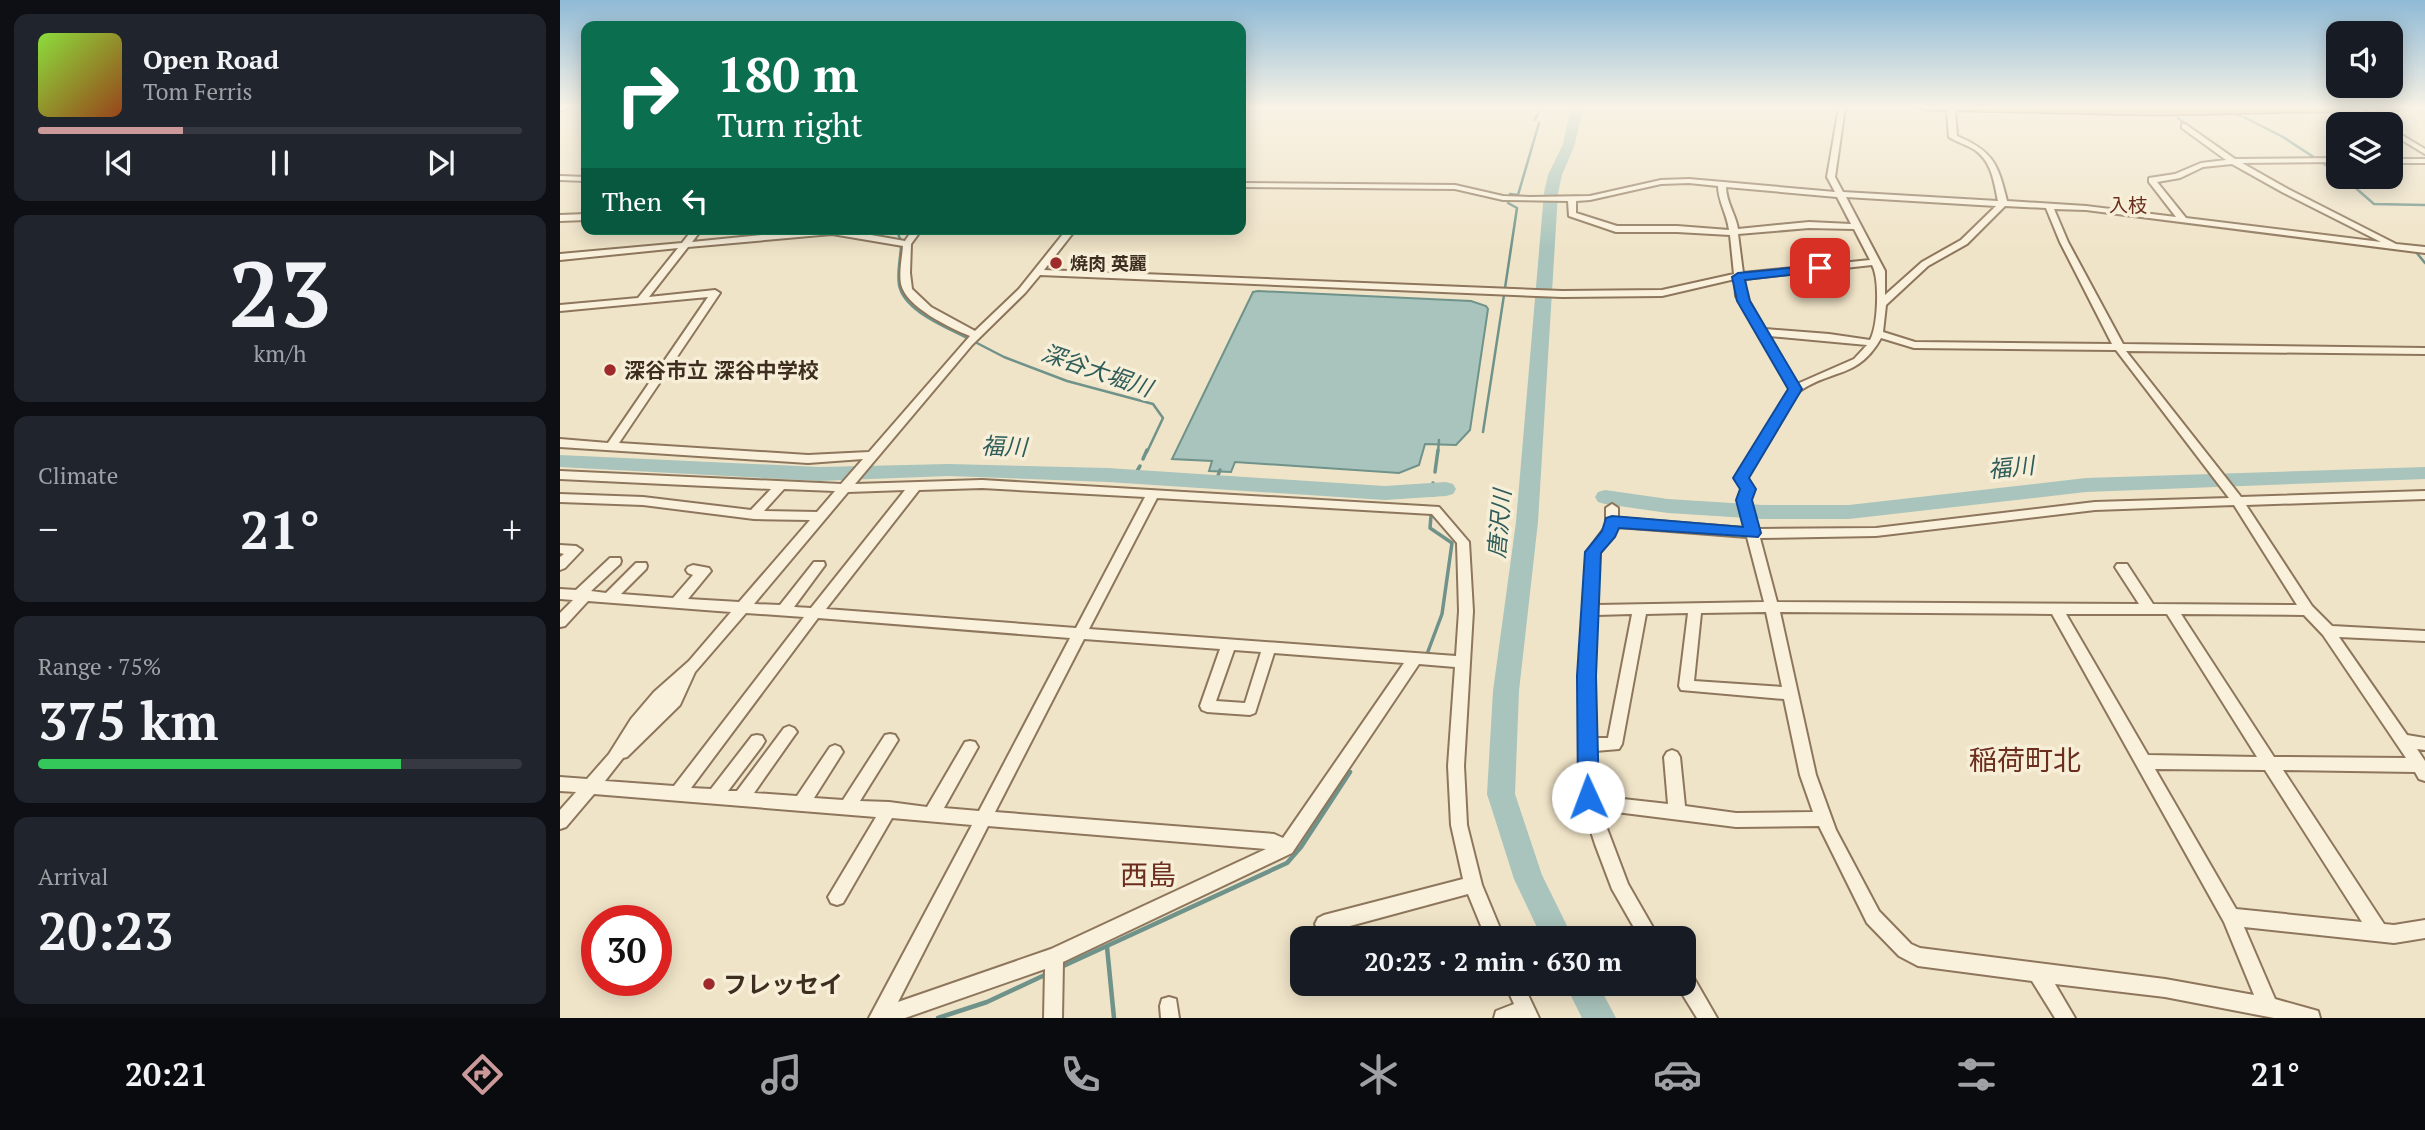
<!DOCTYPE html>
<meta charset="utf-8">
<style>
body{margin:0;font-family:"PT Serif","Noto Sans JP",serif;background:#20242c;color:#f1f3f6;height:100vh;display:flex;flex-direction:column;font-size:26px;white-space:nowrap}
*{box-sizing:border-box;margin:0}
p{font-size:23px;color:#9ea1a6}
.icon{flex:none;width:38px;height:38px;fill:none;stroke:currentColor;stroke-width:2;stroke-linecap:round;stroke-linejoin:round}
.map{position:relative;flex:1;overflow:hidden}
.panel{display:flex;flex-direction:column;gap:14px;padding:14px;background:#0d0f14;width:560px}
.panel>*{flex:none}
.top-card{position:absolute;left:21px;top:21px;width:665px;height:214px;border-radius:14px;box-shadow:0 4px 18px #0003;background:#0b6e4f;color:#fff;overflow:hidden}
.fabs{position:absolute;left:1766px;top:21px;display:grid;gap:14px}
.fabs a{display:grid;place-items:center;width:77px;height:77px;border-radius:14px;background:#171b24;box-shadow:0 4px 18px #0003;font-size:35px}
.speed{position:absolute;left:21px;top:905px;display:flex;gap:14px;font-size:35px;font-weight:700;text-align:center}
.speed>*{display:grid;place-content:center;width:91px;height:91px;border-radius:50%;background:#171b24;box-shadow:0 4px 18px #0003;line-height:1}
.speed .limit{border:10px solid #d22;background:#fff;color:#111}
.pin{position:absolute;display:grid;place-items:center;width:60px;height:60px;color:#fff;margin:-30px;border-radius:14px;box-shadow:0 4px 10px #0006}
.me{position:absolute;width:77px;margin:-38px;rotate:358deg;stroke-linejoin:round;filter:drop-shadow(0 0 5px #0008)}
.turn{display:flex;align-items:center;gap:24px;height:147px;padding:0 21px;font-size:32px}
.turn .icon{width:91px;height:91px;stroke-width:2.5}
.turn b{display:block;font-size:49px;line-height:60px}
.then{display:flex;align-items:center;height:66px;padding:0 21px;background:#0003;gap:14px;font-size:26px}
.big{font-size:52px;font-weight:700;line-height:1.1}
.panel .tile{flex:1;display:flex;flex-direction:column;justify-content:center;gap:10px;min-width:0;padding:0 24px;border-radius:14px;background:#20242c}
.panel .dial{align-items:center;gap:0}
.dial b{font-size:91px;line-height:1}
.song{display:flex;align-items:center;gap:21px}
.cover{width:84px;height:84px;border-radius:10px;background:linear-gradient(135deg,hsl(90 70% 55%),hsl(20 70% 35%))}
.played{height:7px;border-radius:4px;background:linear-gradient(90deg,#cc999b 30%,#363941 30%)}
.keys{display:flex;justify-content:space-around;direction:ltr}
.heat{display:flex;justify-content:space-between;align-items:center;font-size:38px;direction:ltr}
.charge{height:10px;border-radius:5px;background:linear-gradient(90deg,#34c759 75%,#363941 0)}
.trip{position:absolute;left:730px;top:926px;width:406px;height:70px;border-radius:14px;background:#171b24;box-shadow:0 4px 18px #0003;font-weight:700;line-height:70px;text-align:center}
.tabs{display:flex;height:112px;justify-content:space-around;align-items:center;background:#090b0e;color:#9ea1a6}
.tabs .icon{width:49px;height:49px}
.tabs .current{color:#cc999b}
.tabs b{font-size:32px;color:#f1f3f6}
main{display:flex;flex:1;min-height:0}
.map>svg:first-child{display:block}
.water{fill:#a9c4bc;stroke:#6f938a;stroke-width:2}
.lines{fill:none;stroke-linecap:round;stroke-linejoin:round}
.stream-far2{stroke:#6f938a;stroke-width:2.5}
.stream-far1{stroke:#6f938a;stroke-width:3.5}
.stream{stroke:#6f938a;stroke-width:4.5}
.river{fill:#a9c4bc;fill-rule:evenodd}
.minor-casing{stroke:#8d765c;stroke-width:4}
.highway-casing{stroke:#5b4430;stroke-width:3}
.minor{fill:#faf1dc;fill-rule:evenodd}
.highway{fill:#e0a458;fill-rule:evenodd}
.route{fill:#1a73e8;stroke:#114b97;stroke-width:2}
.poi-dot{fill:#9e2a2b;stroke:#f7eed8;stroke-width:2.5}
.labels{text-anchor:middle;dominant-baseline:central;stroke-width:7;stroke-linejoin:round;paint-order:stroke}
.far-poi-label{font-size:18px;font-weight:bold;fill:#3d2e20;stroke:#f7eed8;text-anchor:start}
.far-neighbourhood-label{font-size:19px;fill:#6b2e1e;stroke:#f7eed8}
.poi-label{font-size:21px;font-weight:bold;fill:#3d2e20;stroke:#f7eed8;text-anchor:start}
.water-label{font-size:23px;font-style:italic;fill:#2f5d5a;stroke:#f7eed8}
.near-poi-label{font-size:24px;font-weight:bold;fill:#3d2e20;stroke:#f7eed8;text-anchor:start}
.near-neighbourhood-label{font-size:28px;fill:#6b2e1e;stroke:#f7eed8}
.near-quarter-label{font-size:28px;fill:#6b2e1e;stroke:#f7eed8}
</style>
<main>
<section class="panel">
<div class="tile">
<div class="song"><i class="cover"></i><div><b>Open Road</b><p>Tom Ferris</p></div></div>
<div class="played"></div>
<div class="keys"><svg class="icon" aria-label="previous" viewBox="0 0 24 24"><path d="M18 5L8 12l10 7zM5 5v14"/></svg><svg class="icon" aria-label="pause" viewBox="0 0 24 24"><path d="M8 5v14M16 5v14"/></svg><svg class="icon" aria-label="next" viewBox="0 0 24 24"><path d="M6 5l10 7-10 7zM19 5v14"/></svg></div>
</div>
<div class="tile dial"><b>23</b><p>km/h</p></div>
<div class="tile"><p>Climate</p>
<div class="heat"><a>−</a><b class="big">21°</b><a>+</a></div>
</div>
<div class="tile"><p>Range · 75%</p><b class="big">375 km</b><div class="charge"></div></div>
<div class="tile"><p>Arrival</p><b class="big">20:23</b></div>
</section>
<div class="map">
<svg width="1865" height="1018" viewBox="0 0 1865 1018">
<rect width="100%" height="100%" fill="#f0e4c8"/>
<polygon class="water" points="698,291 911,301 926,306 928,309 910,430 896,445 865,444 859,465 839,473 675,462 671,472 649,471 652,461 612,459 693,292"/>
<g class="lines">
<g class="stream-far2">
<polyline points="1676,114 1681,116"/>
<polyline points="1684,117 1723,137 1778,173"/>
<polyline points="1618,118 1636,132"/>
<polyline points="975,120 979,111"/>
<polyline points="1783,177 1814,204 1865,205"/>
<polyline points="950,194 958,195 979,123"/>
<polyline points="336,229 341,241"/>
<path d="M341,247c-1,13 -4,26 -2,38 5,26 47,42 68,53"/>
<polyline points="1856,252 1865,263"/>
<polyline points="945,288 957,208 948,203"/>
<polyline points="415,342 444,357 507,381 593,404 603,418 587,452"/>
<polyline points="923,432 944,295"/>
<polyline points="878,452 879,440"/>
</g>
<g class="stream-far1">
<polyline points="583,459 587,450"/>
<polyline points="875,472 878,450"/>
<polyline points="574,476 580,466"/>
<polyline points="656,481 660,470"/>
<polyline points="873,483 874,495"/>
<polyline points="867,654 882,614 892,543 870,528 871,516"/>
</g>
<g class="stream">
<polyline points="547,947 554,1018"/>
<polyline points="499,968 727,863 741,847 790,772"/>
<polyline points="378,1018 427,1002 489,973"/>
</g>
<g class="river">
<polygon points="1011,107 1023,107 1015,144 1002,175 998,193 978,522 959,691 955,794 982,875 1013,938 982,938 954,879 927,794 933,691 956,522 984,193 988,175 1003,144"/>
<polygon points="0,455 259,467 389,464 548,468 825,486 886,482 893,484 896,489 893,494 886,496 825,500 548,482 389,476 259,481 0,467"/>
<polygon points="1865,467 1865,479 1526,492 1289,519 1203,519 1108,513 1045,504 1038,502 1035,497 1038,492 1045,490 1108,499 1203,505 1289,505 1526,478"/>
<polygon points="1005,984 1038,984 1056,1018 1022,1018"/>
</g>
<g class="minor-casing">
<g id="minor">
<polygon points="0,107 10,107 0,111"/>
<path d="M1279,107h6l-10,70 8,15 155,9c-4,-19 -6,-39 -23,-51 -8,-5 -18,-8 -26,-13l-2,-26 4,-2 4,2 2,25c36,15 41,28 50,65l79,5 90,11 -27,-35v-4l26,-4 26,-11 25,-3 -44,-32v-4h3l50,35 103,-1v4l-96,1 46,26 108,55 29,3v6l-339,-43 -32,-1 14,33 55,102 302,4v6l-299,-3 115,146 184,-6v8l-179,6 66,101 20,20 93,5v10l-86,-4 68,98 18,3v12l-8,-1 8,12v20l-6,-2 -4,-7 -132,-2 101,154 10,1 31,-5v18l-31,5 -150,-16 31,72 43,12 2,7h-46l-109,-21 -110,-13 20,34h-20l-23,-37 -114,-15 -19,-10 -32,-33 -48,-97 -83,1 -136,-17 28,74 31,54h-19l-28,-49 -17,-45 -15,-47 -1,-121 8,-124 19,-26v-18l6,-4 6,4v10l127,10 -7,-28 4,-11 -7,-11 55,-89 -54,-93 -1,-17 -73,17 -100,1 -522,-22 -15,18 -53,52 -117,139 127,-4 457,27 30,35 4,69 -9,155 3,59 15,60 22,53h-18l-18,-44 -144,39 -6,-3 -3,-6 3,-6 6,-3 139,-36 -12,-54 -3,-59 7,-99 -36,-3 -127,189 -229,109 -1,56h-18l1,-49 -140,49h-36l103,-193 -80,-7 -49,85 -6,2 -6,-2 -3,-6 48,-80 -282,-23 -28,33 -6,2v-19l16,-18 -16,-1v-14l27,2 22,-25 22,-35 23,-27 35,-31 42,-49 -143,-11 -23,25 -5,1v-14l13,-13 -13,-1v-10l16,1 34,-32h10l1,3 -1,3 -29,27 15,2 30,-30h10l1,3 -1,3 -25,25 52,4 20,-23 -5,-2 -2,-3 2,-3 5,-2 16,3 2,3 -23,28 51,3 71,-82 -56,-1 -111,-14 -83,-3v-8l83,3 108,13 20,-21 -211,-10v-8l281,13 22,-25 -55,4 -248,-16v-8l48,4 100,-146 -148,14v-6l78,-7 40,-50 -118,12v-6l122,-11 11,-14h9l-10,13 130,-13h15l68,12 8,-12h9l-11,15 -1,29 2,16 19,18 44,24 44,-42 48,-60h9l-32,41 518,21 100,-1 72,-16 -4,-39 -53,-3h-61l-47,-16 -1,-15 -65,-1 -48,-11 -214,-2v-4l214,2 48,11 27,1 60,-1 71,-16 28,-1 146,13 -8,-15zM1672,164l50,28 99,50 -195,-24 -29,-36 23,-4 23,-11zM1129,183l29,3c0,15 9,28 11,44l-52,-4h-60l-41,-13v-12l14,-1 71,-16zM1166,187l111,10 14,27 -42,-2 -71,7c-2,-14 -12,-27 -12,-42zM1286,197l150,9 -35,34 -39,22 -37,33v-24zM1445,206l41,2 14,34 52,102 -197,-2 -32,-10 3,-27 42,-39 39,-22zM1249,228l45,1 16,31 -127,13 -5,-39zM272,234l71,12c-1,12 -4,26 -2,38 5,23 49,44 69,52l-101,116 -61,3 -189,-12 101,-150 -5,-3 -66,7 39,-50zM1312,265c8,14 6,61 -2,75l-41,-6 -64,-5 -19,-33 -2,-17zM1209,336l98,9 -13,14 -57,25zM1321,338l33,10 202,2 113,148 -134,4 -219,26 -118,1 -8,-29 4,-11 -7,-11c9,-15 45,-81 54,-88 32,-21 58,-12 80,-52zM422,488l163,9 -69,131 -250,-19 93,-119zM224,489l51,2 -18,21 -53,-1zM345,490l-94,118 -17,-1 31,-42 -1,-3h-10l-34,43 -26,-1 94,-112zM597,498l275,16 25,29 2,68 -3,45 -367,-27zM1674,505l63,100 -144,-1 -26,-40h-10l-2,3 24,37 -362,-2 -17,-64 116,-2 219,-26zM1058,527l129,10 17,65 -167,3 2,-52zM1206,612l16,75 -88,-6 7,-68zM1220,612l272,2 172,308 30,73 -89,-16 -245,-31 -9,-4 -32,-33 -43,-81 -20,-55zM186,613l58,4 -130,169 -69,-5 18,-23 4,-1 53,-52 15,-33zM1128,613l-9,73 2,4 103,9 16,76 13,37 -77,1 -51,-7 -5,-49 -3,-5 -5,-2 -5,2 -3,5 4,47 -72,-8 -1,-45 24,-2 3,-5 24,-130zM1072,614l-24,124h-13l-2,-62 3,-61zM1506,614h101l90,143 -109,-2zM1621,614l123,1 19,20 83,123 -132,-1zM258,618l252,20 -91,173 -35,-3 34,-61 -3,-5 -5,-1 -5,1 -38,65 -38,-5 -29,-1 38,-61 -3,-5 -5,-1 -5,1 -42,65 -29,-2 29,-46 -3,-5 -5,-2 -5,2 -33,49 -43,-3 40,-57 3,-4 -3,-4 -5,-2 -5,2 -47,63h-9l34,-45 3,-5 -3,-5 -5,-1 -5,1 -41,53 -20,-1zM524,639l136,10 -20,57 2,4 5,2 43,3 5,-2 19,-60 130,10 -121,175 -9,-4 -279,-22zM674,650l27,2 -16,51 -29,-2zM1595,769l110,1 97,152 -126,-13zM428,826l278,23 -215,100 -153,53z"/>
<polygon points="1799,111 1803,111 1825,124 1816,124 1799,113"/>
<polygon points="1830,128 1865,149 1865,154 1830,133"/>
<rect x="1830" y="159" width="35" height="4"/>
<polygon points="0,176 26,177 26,181 0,180"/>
<polygon points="26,214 26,220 0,221 0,215"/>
<polygon points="0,545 16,546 22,550 5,568 0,570 0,557 4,554 0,553"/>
<polygon points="1124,971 1131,973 1157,1018 1137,1018 1116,984 1124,984"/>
<polygon points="945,984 963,984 979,1018 934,1018 936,1011 954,1004"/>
<polygon points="609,997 616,999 619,1018 601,1018 600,1006 602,999"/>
</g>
</g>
<g class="highway-casing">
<polygon id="highway" points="1359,107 1845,107 1840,110 1600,115 1364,110"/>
</g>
<use href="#minor" class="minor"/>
<use href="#highway" class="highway"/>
</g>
<linearGradient id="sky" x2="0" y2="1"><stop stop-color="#8fbad6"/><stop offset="0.43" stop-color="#f8f3e6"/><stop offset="1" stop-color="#f8f3e6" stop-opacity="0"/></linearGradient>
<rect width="1865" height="249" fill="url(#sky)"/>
<polygon class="route" points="1260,265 1266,268 1265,271 1185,280 1190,301 1242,389 1189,478 1196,489 1192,500 1201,533 1198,537 1059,528 1055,537 1041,553 1036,676 1039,797 1036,803 1028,806 1021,803 1018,797 1017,676 1025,552 1042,531 1046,518 1052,516 1183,527 1176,500 1180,489 1173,478 1228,389 1177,301 1172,277 1178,273"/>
<g class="poi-dot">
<circle cx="496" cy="263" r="7"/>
<circle cx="50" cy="370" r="7"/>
<circle cx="149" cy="984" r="7"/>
</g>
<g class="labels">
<g class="far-poi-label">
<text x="510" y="263">焼肉 英麗</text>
</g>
<g class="far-neighbourhood-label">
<text x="1568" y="204">入枝</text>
</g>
<g class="poi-label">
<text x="64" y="370">深谷市立 深谷中学校</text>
</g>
<g class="water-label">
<text transform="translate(537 370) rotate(19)">深谷大堀川</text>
<text transform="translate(444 446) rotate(2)">福川</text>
<text transform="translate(1451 467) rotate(-6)">福川</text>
<text transform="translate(939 524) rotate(-85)">唐沢川</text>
</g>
<g class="near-poi-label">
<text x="163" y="984">フレッセイ</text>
</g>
<g class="near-neighbourhood-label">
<text x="1465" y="759">稲荷町北</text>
</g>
<g class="near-quarter-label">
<text x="588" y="874">西島</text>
</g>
</g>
</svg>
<div class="fabs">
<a><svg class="icon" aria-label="sound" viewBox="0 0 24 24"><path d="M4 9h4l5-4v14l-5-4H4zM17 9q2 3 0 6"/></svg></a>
<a><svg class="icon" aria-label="layers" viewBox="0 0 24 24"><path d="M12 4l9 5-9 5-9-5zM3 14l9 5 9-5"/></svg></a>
</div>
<div class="speed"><div class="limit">30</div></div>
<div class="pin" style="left:1260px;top:268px;background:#d93025"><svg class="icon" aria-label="arrive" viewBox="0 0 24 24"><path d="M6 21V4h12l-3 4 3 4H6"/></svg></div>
<svg class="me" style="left:1028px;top:797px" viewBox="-20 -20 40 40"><circle r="19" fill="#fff"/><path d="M0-13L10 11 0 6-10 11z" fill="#1a73e8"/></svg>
<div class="trip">20:23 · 2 min · 630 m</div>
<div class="top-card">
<div class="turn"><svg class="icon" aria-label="right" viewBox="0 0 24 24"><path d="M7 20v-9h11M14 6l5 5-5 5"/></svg><div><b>180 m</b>Turn right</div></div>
<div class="then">Then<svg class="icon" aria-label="left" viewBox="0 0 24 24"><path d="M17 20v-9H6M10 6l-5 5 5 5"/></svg></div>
</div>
</div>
</main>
<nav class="tabs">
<b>20:21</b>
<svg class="icon current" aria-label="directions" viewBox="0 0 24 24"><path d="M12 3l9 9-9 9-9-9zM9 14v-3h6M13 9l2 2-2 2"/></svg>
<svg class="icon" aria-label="music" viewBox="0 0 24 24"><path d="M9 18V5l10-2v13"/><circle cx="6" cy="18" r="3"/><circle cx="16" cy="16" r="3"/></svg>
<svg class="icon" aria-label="phone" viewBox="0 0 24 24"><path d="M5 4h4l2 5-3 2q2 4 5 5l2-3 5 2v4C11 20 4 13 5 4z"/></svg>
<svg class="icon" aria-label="climate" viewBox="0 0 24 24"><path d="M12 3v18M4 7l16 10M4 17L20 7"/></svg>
<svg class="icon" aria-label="car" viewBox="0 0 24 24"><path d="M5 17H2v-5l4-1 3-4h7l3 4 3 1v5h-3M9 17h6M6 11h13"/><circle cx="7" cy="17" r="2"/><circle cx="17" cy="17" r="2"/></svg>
<svg class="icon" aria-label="filters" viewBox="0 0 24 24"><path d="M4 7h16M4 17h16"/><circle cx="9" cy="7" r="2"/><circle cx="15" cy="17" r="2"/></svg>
<b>21°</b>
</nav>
